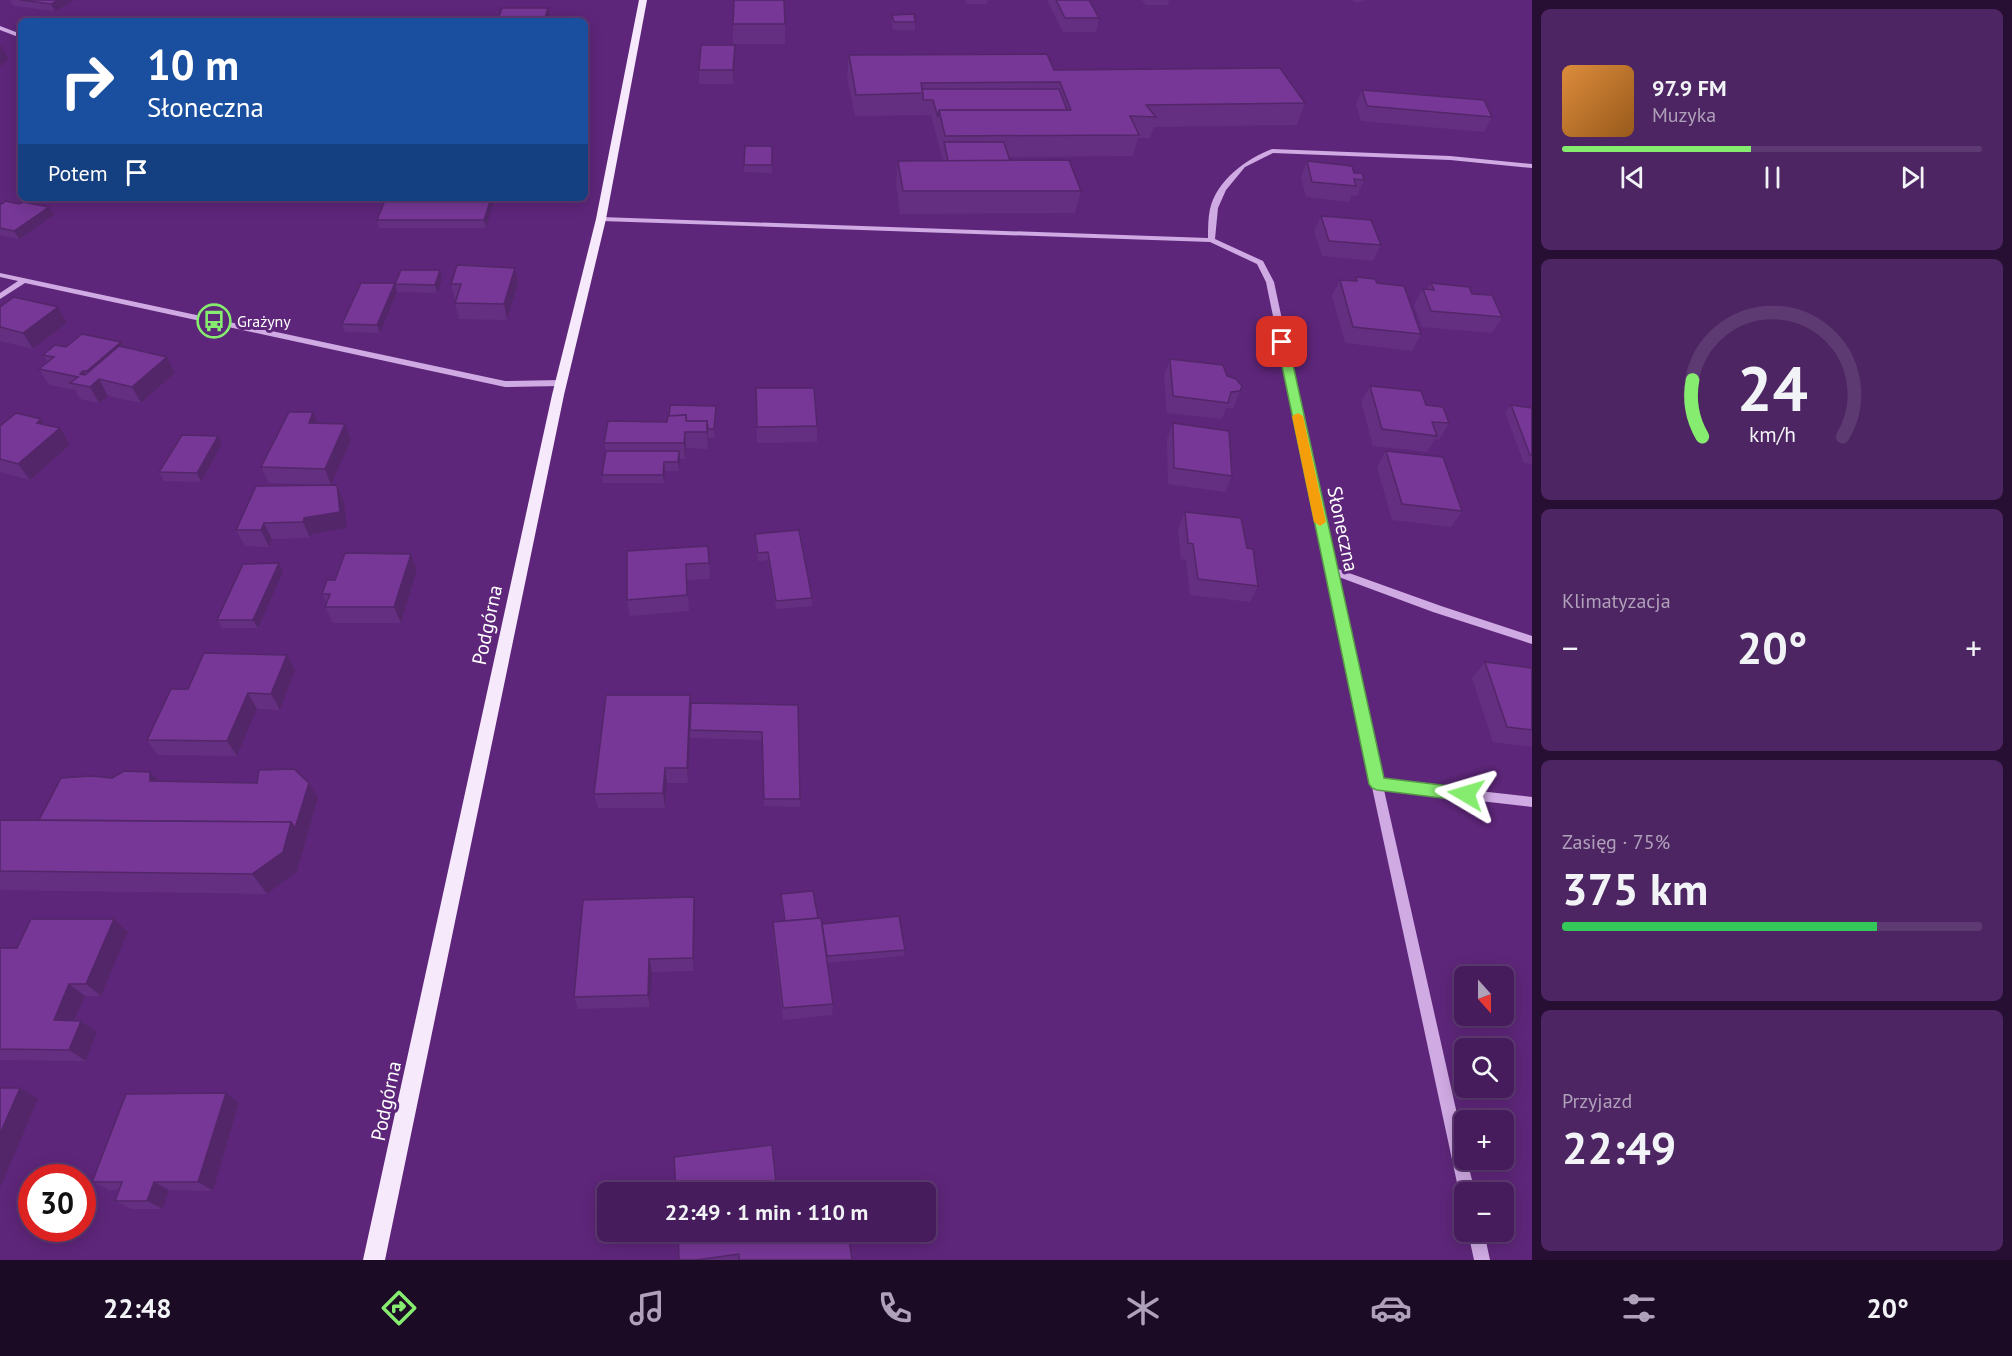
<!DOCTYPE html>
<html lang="pl">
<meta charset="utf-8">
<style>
body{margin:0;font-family:"PT Sans",sans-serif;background:#4d2562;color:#f1f3f6;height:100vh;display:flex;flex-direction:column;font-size:22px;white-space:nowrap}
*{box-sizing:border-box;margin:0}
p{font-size:20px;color:#b0a1bb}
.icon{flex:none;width:33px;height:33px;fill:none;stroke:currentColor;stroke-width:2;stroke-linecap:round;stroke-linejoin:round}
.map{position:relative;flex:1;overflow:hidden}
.side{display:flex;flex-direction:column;gap:9px;padding:9px;background:#260f33;width:480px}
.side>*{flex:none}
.top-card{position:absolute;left:18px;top:18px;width:570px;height:183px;border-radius:9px;box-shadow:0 3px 15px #0003,0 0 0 2px #5e3a72;background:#1a4fa0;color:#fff;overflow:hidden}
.needle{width:39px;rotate:159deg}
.tools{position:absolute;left:1454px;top:966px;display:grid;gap:12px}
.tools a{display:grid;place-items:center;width:60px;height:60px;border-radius:9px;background:#461c5c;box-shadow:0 3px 15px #0003,0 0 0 2px #5e3a72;font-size:30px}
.speed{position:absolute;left:18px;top:1164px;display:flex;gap:12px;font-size:30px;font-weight:700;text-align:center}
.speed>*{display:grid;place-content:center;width:78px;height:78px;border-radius:50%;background:#461c5c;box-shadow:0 3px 15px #0003,0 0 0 2px #5e3a72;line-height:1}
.speed .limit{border:9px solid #d22;background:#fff;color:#111}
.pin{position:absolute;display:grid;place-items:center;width:51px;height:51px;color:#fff;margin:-26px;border-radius:12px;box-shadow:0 3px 9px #0006}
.me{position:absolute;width:66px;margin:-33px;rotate:277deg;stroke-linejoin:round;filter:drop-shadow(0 0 4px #0008)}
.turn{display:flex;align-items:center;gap:21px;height:126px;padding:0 30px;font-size:27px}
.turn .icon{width:78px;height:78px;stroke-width:2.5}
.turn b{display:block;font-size:42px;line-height:51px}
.then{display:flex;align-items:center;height:57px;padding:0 30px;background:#0003;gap:12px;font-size:22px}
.big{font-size:45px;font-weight:700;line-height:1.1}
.side .tile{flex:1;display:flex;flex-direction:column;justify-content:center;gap:9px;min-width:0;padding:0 21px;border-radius:9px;background:#4d2562}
.side .dial{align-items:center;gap:0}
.dial svg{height:156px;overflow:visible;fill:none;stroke:#5e3a72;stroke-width:7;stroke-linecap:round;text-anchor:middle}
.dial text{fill:#f1f3f6;stroke:none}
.song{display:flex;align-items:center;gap:18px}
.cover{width:72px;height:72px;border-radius:9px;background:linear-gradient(135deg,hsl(30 70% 55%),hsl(30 70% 35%))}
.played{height:6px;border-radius:3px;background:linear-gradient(90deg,#86ec6f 45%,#5e3a72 45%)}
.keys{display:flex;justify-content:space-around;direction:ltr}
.heat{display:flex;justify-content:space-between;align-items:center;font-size:33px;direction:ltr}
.charge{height:9px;border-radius:4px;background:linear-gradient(90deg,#34c759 75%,#5e3a72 0)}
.trip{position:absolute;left:597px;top:1182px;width:339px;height:60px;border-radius:9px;background:#461c5c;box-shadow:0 3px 15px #0003,0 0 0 2px #5e3a72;font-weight:700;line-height:60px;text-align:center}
.menu{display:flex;height:96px;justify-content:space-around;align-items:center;background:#1c0b25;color:#b0a1bb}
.menu .icon{width:42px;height:42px}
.menu .active{color:#86ec6f}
.menu b{font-size:27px;color:#f1f3f6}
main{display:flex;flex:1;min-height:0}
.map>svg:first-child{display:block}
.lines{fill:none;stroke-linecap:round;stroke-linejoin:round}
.minor{fill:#cfaae3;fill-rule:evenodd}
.major{fill:#f7e9fc;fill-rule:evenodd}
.wall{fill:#652f81}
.shaded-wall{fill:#532669}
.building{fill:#763796;stroke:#532669;stroke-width:1.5}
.route{fill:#86ec6f;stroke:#579948;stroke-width:1.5}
.slow{fill:#f59e0b}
.labels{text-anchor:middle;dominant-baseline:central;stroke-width:6;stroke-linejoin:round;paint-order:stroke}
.far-poi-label{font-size:16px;fill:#fff;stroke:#5e267a;text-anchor:start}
.street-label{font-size:20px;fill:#fff;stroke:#5e267a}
</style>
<main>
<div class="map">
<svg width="1532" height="1260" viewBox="0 0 1532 1260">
<rect width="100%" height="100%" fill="#5e267a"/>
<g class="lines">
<g class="minor">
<polygon points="0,26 21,34 21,38 0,30"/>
<path d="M1272,149l178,7 82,8v4l-82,-8 -177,-7 -28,14 -19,23 -8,18 -3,31 48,22 11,21 61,286 106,38 91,30v8l-99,-32 -97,-36 46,204 150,17v10l-148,-17 80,355v15h3l8,32h-11v6l-2,-1 -3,-5c-65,-303 -131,-606 -193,-910l-9,-18 -47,-22 -609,-21 -4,-2 4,-2 607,21c0,-9 0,-20 2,-29 7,-29 36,-50 62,-60z"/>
<polygon points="0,273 505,381 560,380 564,383 560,386 505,387 25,283 0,299 0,293 18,281 0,277"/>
<polygon points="1468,1232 1484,1232 1490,1260 1474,1260"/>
</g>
<polygon class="major" points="639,0 647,0 606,219 564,395 385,1260 363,1260 552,395 596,219"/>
</g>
<g class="wall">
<polygon points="10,0 75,0 55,11 13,6"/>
<polygon points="965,0 988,0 987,4 967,4"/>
<polygon points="1047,0 1089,0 1099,18 1096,32 1063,32"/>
<polygon points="1142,0 1169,0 1168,5 1146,5"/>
<polygon points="1353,0 1364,0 1363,2 1353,2"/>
<polygon points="892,15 915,22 915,30 893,30 892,22"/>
<rect x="733" y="24" width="52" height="20"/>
<polygon points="735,45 734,84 699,84 699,70"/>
<polygon points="849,55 1054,70 1305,103 1297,125 1154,127 1150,138 1138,138 1133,156 1008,157 1010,161 1081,191 1075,213 900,214 896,183 898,161 943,161 931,115 855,116 847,76"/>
<polygon points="1362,90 1492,117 1484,132 1361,121 1356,104"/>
<polygon points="772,146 772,173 744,172 744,165"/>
<polygon points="1307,161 1354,173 1364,180 1357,196 1352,195 1349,202 1306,197 1301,177"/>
<polygon points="386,198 493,198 494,201 486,228 379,228 377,220"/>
<polygon points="19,204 54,215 19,239 0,235 0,205"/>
<polygon points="1321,216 1381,245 1373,261 1322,256 1314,231"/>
<polygon points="515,268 518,284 507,320 459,319 455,303 456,300 455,300 451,284"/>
<polygon points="440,270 442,279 437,293 397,292 380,333 345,332 342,324 395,284"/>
<polygon points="1356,277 1377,283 1421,334 1412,351 1345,343 1332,296 1340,280 1354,281"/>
<polygon points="1431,283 1472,294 1502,317 1492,333 1422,327 1414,305 1423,289 1427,290"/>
<polygon points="0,307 58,307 67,323 33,349 0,341"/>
<polygon points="121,342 124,347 175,373 141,403 108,396 99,403 80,399 75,390 49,385 39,369 48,362 43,355"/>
<polygon points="1170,359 1227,376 1242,386 1233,408 1226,408 1222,419 1167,413 1164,376"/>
<polygon points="1370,386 1426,405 1449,423 1439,440 1435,439 1427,452 1373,446 1361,402"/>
<polygon points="756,388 817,426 817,442 757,443"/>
<polygon points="1511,405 1532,408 1532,464 1524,463 1505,413"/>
<polygon points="716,414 714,438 708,438 708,449 686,448 685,459 680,459 679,471 665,471 664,483 603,483 602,475 606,451 604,443 667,422"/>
<polygon points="41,419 45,424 70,445 30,480 0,472 0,426"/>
<polygon points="1173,423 1232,476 1225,492 1168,484 1167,439"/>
<polygon points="351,440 331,485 269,483 261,467"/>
<polygon points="222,444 201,482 164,481 159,472"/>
<polygon points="1386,451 1462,511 1451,527 1392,520 1377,467"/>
<polygon points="344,502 347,528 312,534 310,538 272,539 269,547 245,546 236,530"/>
<polygon points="1185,512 1258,586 1250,602 1190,595 1186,560 1181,559 1178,529"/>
<polygon points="755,534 812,598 812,606 776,609 768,560 758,561 755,542"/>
<polygon points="708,546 710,579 687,580 689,611 630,616 627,600"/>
<polygon points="417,570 401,623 333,623 325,607 327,603 322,594"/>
<polygon points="283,572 258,628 222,628 217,620"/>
<polygon points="1485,662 1532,668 1532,747 1493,742 1472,678"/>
<polygon points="295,670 280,710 257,709 237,756 158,755 147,740"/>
<polygon points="690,695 691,703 798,705 800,807 764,806 762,740 690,738 688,783 667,783 665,808 598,808 594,794"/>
<polygon points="112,778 158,781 309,783 318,797 297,872 267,894 0,890 0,820 39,820"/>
<polygon points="781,894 818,918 822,924 905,950 904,956 827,963 833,1004 832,1015 783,1020 773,935 773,922 784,921 781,901"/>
<polygon points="694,897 695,910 694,971 652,972 650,1007 578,1009 574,997"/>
<polygon points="114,919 128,932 101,996 85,996 75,1020 81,1021 97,1032 86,1061 0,1060 0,948 17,948"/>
<polygon points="226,1093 239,1103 213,1191 169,1190 163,1209 131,1209 115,1201 119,1190 109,1190 92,1182"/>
<polygon points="678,1232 852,1260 679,1260"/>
</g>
<g class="shaded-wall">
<polygon points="59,0 75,0 55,11 51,4"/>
<polygon points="548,8 550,21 544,21"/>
<polygon points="1,45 8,59 0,67 0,46"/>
<polygon points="735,45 735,59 734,84 733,70"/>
<polygon points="491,198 493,198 494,201 486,228 484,220"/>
<polygon points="49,207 54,215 19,239 14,231"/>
<polygon points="515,268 518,284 507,320 504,304"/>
<polygon points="440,270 442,279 437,293 435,285"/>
<polygon points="395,284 397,292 380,333 377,325"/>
<polygon points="58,307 67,323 33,349 23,333"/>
<polygon points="121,342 130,358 99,379 108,396 99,403 90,387 80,374 83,371 92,385 94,383 87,371"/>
<polygon points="167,357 175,373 141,403 132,387"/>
<polygon points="313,412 320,429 309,423"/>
<polygon points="41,419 52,435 60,428 70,445 30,480 18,464 37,423"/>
<polygon points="707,421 708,437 708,449 707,432"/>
<polygon points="345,424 351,440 331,485 325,469"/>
<polygon points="685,432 686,448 685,459 684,443"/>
<polygon points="218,436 222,444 201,482 197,473"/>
<polygon points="679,451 680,459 679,471 678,462"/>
<polygon points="664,462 665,471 664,483 663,475"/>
<polygon points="337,485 344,502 347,528 312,534 310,538 303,522 304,518"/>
<polygon points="264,523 272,539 269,547 261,530"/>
<polygon points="411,554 417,570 401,623 394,607"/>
<polygon points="279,563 283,572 258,628 253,620"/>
<polygon points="287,655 295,670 280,710 271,694"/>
<polygon points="248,693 257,709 237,756 227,741"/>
<polygon points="690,695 692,711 690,730 690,738 688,783 687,768"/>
<polygon points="665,768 667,783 665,808 663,793"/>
<polygon points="150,772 163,786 150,781"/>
<polygon points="309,783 318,797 297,872 267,894 252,874 291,822"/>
<polygon points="694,897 695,910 694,971 693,958"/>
<polygon points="114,919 128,932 101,996 86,984"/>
<polygon points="649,959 652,972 650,1007 648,995"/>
<polygon points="69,984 85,996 70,1031 54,1020"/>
<polygon points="81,1021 97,1032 86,1061 69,1050"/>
<polygon points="20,1088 38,1099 0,1188 0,1134"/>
<polygon points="226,1093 239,1103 213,1191 198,1182"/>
<polygon points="154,1182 169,1190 163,1209 147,1201"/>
</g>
<g class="building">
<polygon points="20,0 59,0 51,4"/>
<polygon points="734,0 784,0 785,24 733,24"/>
<polygon points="1056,0 1089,0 1099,18 1065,18"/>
<polygon points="502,8 548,8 544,21 497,21"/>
<polygon points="914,14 915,22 894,22 892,15"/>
<polygon points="701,45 735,45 733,70 699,70"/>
<polygon points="1047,54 1054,70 1280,68 1305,103 1146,105 1156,117 1130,116 1139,135 945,136 939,110 1071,110 1060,82 921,83 923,93 856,95 849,55"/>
<polygon points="922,89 1059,89 1067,110 939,110 938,117 933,100 923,100 923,93"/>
<polygon points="1362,90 1484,100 1492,117 1367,106"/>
<polygon points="944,142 1004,142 1010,161 948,161"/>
<polygon points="745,146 772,146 772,165 744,165"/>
<polygon points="1069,160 1081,191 903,191 898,161"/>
<polygon points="1307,161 1352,166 1354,173 1362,173 1364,180 1354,179 1356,186 1312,182"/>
<polygon points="386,198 491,198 484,220 377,220"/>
<polygon points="6,201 19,204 23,202 49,207 14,231 0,228 0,205"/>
<polygon points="1321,216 1371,220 1381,245 1329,241"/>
<polygon points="457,265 515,268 504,304 455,303 461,284 451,284"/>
<polygon points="401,270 440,270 435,285 395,284"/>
<polygon points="1356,277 1375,279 1377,283 1404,286 1421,334 1353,327 1340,280 1357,281"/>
<polygon points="361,283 395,283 377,325 342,324"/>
<polygon points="1431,283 1469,287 1472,294 1492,295 1502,317 1431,311 1423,289 1434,290"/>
<polygon points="14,297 58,307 23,333 0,327 0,307"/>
<polygon points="82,334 121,342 87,371 83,371 80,374 85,375 119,346 167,357 132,387 99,379 90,387 70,383 78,377 39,369 54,357 43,355 55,345 66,347"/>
<polygon points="1170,359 1223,365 1227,376 1236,379 1242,386 1240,391 1231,392 1228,403 1173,396"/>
<polygon points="1370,386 1421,391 1426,405 1443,407 1449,423 1432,422 1437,436 1382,429"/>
<polygon points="756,388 814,388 817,426 757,427"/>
<polygon points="670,405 716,406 714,429 708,429 707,421 686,421 686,415 669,416"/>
<polygon points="1511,405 1532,408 1532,455 1530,455"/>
<polygon points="289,412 313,412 309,423 345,424 325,469 261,467"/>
<polygon points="16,413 41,419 37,423 60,428 18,464 0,459 0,426"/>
<polygon points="686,415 686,421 707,421 707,432 685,432 684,443 604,443 608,421 667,422 668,416"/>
<polygon points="1173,423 1229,431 1232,476 1174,468"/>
<polygon points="182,435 218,436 197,473 159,472"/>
<polygon points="606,451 679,451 678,462 664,462 663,475 602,475"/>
<polygon points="1386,451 1443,457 1462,511 1402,504"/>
<polygon points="337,485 340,512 304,518 303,522 264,523 261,530 236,530 256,486"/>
<polygon points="1185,512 1241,518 1247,548 1253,549 1258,586 1198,579 1193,544 1188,543"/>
<polygon points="799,530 812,598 776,601 768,552 758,553 755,534"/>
<polygon points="708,546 709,563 686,564 687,595 627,600 627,551"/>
<polygon points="345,553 411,554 394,607 325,607 330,594 322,594 327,580 335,580"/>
<polygon points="279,563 253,620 217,620 243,564"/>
<polygon points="204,653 287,655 271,694 248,693 227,741 147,740 171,689 188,689"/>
<polygon points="1485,662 1532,668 1532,730 1507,727"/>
<polygon points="606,695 690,695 687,768 665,768 663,793 594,794"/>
<polygon points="691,703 798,705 800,799 764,799 762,732 690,730"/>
<polygon points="294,769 309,783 295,828 291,822 39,820 61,778 90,776 112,778 124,771 150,772 150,781 257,783 259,770"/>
<polygon points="0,820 291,822 283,852 252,874 0,871"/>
<polygon points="813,891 818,918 785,921 781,894"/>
<polygon points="694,897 693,958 649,959 648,995 574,997 583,900"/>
<polygon points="899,916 905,950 827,956 822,924"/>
<polygon points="821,918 833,1004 783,1008 773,922"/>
<polygon points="31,919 114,919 86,984 69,984 54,1020 81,1021 69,1050 0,1049 0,948 17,948"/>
<polygon points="0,1088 20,1088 0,1134"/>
<polygon points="226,1093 198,1182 154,1182 147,1201 115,1201 122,1182 92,1182 126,1094"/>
<polygon points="772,1145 777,1192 676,1192 674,1157"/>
<polygon points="678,1232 848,1232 852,1260 739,1260 739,1254 696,1260 679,1260"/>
</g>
<polygon class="route" points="1282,339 1288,342 1384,778 1466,788 1471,790 1473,794 1471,799 1466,801 1377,790 1372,788 1369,784 1277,342"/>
<polygon class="slow" points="1298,413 1303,416 1326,522 1320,526 1314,522 1292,416"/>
<defs>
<g id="bus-ring" transform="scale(1.725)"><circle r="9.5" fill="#5e267a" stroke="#86ec6f" stroke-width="1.5"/><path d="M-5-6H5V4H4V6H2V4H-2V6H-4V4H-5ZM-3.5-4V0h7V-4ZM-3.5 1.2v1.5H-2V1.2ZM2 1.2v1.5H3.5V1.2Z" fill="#86ec6f"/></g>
</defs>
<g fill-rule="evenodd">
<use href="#bus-ring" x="214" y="321"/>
</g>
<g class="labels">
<g class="far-poi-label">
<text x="237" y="321">Grażyny</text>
</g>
<g class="street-label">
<text transform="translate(1343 529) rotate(78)">Słoneczna</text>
<text transform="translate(487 625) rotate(-78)">Podgórna</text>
<text transform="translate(386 1101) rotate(-78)">Podgórna</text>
</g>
</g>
</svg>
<div class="tools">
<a><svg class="needle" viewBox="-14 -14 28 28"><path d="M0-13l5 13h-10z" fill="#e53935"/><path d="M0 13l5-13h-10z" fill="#b0a1bb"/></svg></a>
<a><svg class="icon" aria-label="search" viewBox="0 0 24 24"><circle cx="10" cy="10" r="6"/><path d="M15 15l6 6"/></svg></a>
<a>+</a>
<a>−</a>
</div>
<div class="speed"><div class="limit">30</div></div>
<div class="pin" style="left:1282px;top:342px;background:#d93025"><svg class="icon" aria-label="arrive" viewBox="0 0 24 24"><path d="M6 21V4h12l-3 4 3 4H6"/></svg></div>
<svg class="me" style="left:1466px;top:794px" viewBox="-20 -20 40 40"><path d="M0-17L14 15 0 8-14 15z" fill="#86ec6f" stroke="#fff" stroke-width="4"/></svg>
<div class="trip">22:49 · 1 min · 110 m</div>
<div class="top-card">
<div class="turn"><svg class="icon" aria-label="right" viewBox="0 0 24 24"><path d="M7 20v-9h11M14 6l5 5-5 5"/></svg><div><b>10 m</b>Słoneczna</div></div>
<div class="then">Potem<svg class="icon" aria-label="arrive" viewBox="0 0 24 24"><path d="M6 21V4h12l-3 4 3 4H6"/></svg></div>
</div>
</div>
<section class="side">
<div class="tile">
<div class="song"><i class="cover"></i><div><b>97.9 FM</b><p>Muzyka</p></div></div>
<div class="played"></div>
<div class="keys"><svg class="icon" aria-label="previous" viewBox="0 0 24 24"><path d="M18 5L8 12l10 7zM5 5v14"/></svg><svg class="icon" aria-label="pause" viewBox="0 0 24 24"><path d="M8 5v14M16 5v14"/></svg><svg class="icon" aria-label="next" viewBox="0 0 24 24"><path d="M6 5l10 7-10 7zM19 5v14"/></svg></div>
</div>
<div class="tile dial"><svg viewBox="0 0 100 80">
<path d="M14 69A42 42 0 1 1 86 69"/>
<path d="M14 69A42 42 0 0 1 9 40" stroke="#86ec6f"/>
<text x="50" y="56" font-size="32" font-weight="700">24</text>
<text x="50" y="72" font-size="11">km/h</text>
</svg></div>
<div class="tile"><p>Klimatyzacja</p>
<div class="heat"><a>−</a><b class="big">20°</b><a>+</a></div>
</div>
<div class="tile"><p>Zasięg · 75%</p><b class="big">375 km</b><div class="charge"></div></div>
<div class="tile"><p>Przyjazd</p><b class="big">22:49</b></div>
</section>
</main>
<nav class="menu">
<b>22:48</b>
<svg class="icon active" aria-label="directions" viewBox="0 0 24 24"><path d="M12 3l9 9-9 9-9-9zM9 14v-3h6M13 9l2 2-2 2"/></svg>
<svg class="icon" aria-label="music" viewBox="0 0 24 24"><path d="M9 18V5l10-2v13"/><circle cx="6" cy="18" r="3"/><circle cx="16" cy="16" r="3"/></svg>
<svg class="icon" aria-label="phone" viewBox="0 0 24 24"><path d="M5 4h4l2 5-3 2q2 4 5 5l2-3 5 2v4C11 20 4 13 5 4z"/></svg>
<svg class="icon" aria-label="climate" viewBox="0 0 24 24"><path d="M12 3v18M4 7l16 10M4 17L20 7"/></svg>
<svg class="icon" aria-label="car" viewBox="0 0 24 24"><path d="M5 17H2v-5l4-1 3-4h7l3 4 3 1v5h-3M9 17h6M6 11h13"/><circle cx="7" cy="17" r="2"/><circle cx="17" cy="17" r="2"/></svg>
<svg class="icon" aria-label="filters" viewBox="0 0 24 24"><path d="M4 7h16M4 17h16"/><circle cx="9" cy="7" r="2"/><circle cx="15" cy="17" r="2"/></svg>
<b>20°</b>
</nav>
